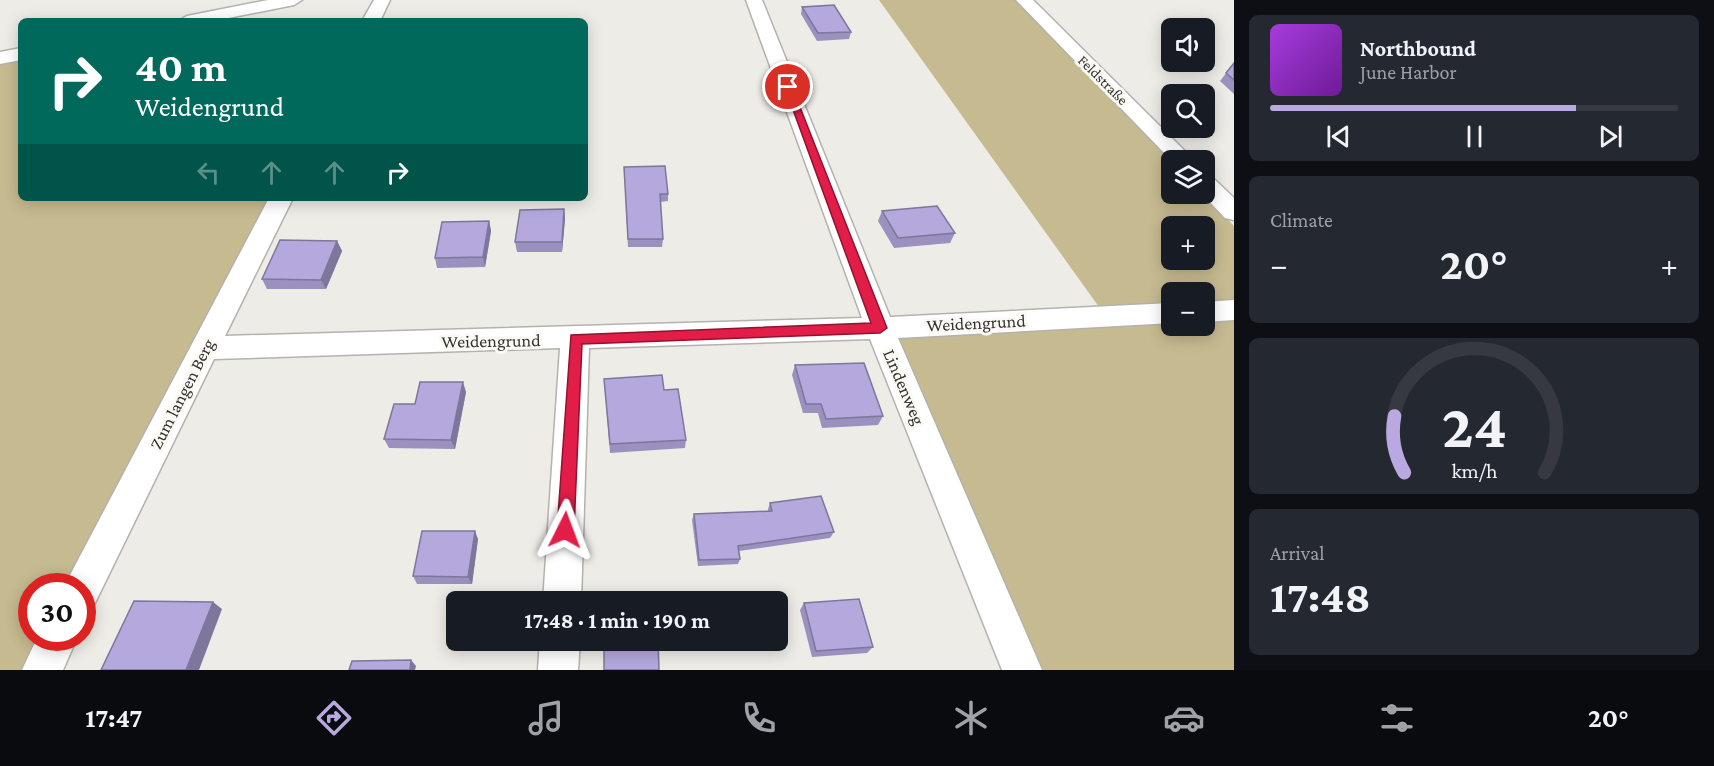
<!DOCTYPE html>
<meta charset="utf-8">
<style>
body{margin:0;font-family:"Crimson Pro",serif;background:#242831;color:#f1f3f6;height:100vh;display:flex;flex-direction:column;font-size:22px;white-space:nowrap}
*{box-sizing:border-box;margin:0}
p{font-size:20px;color:#9ea1a6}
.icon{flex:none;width:33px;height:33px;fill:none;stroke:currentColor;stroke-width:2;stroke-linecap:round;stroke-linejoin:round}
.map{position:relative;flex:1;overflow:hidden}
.panel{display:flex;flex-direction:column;gap:15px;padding:15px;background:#0d0f14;width:480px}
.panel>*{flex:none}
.guide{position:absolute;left:18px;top:18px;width:570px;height:183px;border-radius:9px;box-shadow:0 3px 15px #0003;background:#00695c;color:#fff;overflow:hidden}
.fabs{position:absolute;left:1161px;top:18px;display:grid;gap:12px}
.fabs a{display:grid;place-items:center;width:54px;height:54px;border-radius:9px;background:#171b24;box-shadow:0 3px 15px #0003;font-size:30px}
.speed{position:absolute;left:18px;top:573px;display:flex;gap:12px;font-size:30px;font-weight:700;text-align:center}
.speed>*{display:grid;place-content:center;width:78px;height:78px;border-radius:50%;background:#171b24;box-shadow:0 3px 15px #0003;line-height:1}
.speed .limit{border:9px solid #d22;background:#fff;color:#111}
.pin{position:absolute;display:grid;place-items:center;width:51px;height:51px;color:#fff;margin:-26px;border:3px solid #fff;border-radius:50%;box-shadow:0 2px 6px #0007}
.me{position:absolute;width:66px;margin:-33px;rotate:3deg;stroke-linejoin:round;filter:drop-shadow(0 0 4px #0008)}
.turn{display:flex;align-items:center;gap:21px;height:126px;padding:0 18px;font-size:27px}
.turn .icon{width:78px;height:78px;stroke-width:2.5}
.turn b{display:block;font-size:42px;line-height:51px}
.lanes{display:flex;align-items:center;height:57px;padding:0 18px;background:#0003;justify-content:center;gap:30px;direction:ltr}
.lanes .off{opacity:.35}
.big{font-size:45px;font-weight:700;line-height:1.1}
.panel .widget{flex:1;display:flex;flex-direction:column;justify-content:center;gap:9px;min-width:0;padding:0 21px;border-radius:9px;background:#242831}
.panel .dial{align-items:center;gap:0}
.dial svg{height:156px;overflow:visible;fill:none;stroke:#363941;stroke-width:7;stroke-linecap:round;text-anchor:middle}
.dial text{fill:#f1f3f6;stroke:none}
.song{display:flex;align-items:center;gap:18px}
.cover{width:72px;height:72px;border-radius:9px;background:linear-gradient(135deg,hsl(280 70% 55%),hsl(280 70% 35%))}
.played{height:6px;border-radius:3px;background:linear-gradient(90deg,#baa8e0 75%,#363941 75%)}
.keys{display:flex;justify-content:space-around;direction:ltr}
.heat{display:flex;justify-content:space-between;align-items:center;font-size:33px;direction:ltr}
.trip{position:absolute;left:446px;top:591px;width:342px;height:60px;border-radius:9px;background:#171b24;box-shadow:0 3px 15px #0003;font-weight:700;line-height:60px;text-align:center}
.tab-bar{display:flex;height:96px;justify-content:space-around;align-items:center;background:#090b0e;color:#9ea1a6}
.tab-bar .icon{width:42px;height:42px}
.tab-bar .active{color:#baa8e0}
.tab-bar b{font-size:27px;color:#f1f3f6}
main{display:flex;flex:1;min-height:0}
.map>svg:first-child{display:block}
.green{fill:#c6ba90;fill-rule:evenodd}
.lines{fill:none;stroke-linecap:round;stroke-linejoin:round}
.minor-casing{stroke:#b3b2ad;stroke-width:3}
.minor{fill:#fff;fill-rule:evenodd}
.wall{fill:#9b90be}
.shaded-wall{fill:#7e769b}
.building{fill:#b4a8dd;stroke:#7e769b;stroke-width:1.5}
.route{fill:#e11d48;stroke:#92132f;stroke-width:1.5}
.labels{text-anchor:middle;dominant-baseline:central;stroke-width:6;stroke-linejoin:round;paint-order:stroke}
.far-street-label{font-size:15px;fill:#333331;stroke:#faf9f4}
.street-label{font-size:18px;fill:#333331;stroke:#faf9f4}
</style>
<main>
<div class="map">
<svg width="1234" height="670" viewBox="0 0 1234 670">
<rect width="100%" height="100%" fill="#edece7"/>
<g class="green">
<path d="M879,0h142l151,160v34h32l30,32v76l-29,1 -1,-11h-32l-1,12 -72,3zM1172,226h32v34h-32z"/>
<polygon points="21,59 21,198 278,198 82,586 32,586 32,638 58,638 42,670 0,670 0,63"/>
<polygon points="1234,319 1234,670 1042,670 896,337 1171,323 1172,326 1204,326 1205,321"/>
</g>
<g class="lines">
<g class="minor-casing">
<g id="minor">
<polygon points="268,0 302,0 294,5 213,21 178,21 187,16"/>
<polygon points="374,0 390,0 380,21 362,21"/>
<polygon points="746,0 762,0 890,317 1172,303 1172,323 898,338 1042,670 1002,670 870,339 589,348 581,602 543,602 560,348 214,359 95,603 82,609 82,586 65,586 69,577 269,198 293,198 225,336 862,318"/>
<polygon points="1016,0 1033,0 1194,160 1172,161"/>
<polygon points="21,48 21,60 0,64 0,52"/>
<polygon points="1204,175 1212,177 1234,198 1234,220 1225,218 1202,194 1204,194"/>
<polygon points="1234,300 1234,320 1204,322 1204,302"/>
<polygon points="37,638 77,638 63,670 22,670"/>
<polygon points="540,640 580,640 578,670 538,670"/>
</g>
</g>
<use href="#minor" class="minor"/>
</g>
<g class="wall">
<polygon points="802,7 851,32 849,39 817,41 801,14"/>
<polygon points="1234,63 1234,94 1220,81"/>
<rect x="585" y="117" width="2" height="40"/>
<polygon points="624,167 668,194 668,201 660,202 663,239 662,247 628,247"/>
<polygon points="323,198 375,198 375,201 324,201"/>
<polygon points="564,209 565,219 562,252 517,252 515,242"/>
<polygon points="882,211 955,233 950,243 894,248 878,221"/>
<polygon points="489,221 491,231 485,267 437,268 435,258"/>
<polygon points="337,241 342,251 326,289 267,289 262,279"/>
<polygon points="795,365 883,416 878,425 822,428 818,413 803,413 792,375"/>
<polygon points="604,379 664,390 686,440 685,448 610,453"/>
<polygon points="466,392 455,449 389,448 384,439 415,404"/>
<polygon points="770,503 834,532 830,538 739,551 740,559 738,564 698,566 692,520 694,514 768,511 768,509"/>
<polygon points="478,539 472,584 417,584 413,576"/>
<polygon points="804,603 873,647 867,653 812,657 800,610"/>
</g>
<g class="shaded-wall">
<polygon points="564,209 565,219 562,252 562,242"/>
<polygon points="489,221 491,231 485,267 483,257"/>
<polygon points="337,241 342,251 326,289 321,280"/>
<polygon points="463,382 466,392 455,449 451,440"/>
<polygon points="475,531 478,539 472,584 468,577"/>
<polygon points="213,602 222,609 199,670 186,670"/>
<polygon points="411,660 416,666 415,670 410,670"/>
</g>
<g class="building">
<polygon points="834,5 851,32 818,33 802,7"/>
<polygon points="1234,63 1234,80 1226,73"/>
<rect x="585" y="117" width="2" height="30"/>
<polygon points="665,166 668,194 660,194 663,239 628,239 624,167"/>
<polygon points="937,206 955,233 898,238 882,211"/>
<polygon points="564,209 562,242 515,242 520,210"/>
<polygon points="489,221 483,257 435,258 442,222"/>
<polygon points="280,240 337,241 321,280 262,279"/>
<polygon points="864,363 883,416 826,419 821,404 806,404 795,365"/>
<polygon points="662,375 664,390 678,389 686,440 610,444 604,379"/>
<polygon points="420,382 463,382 451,440 384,439 394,404 415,404"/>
<polygon points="821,496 834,532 738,546 740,559 699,560 694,514 772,511 770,503"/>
<polygon points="422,531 475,531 468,577 413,576"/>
<polygon points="859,599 873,647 816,651 804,603"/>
<polygon points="134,601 213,602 186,670 101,670"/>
<polygon points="604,640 658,640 659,670 604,670"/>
<polygon points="411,660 410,670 349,670 352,661"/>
</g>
<polygon class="route" points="784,85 792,87 887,328 880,333 582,344 574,530 571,536 565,538 559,536 557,530 571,335 871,323"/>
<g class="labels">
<g class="far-street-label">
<text transform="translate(1103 80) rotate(45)">Feldstraße</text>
</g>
<g class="street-label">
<text transform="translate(976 323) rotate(-3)">Weidengrund</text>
<text transform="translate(491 341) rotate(-1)">Weidengrund</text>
<text transform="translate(904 387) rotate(67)">Lindenweg</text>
<text transform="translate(182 394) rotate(-63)">Zum langen Berg</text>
</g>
</g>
</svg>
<div class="fabs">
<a><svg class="icon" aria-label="sound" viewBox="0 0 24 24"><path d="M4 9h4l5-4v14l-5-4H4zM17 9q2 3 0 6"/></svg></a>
<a><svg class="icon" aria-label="search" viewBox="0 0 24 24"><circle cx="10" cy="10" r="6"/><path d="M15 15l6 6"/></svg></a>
<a><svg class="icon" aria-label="layers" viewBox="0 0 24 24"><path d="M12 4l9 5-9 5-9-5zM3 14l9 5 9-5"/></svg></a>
<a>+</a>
<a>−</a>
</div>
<div class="speed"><div class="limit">30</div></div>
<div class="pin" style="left:788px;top:87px;background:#d93025"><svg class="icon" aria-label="arrive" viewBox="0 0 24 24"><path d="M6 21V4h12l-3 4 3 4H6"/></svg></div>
<svg class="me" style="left:565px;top:530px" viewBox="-20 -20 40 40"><path d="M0-17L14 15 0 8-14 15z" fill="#e11d48" stroke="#fff" stroke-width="4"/></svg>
<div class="trip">17:48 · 1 min · 190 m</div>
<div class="guide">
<div class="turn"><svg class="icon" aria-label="right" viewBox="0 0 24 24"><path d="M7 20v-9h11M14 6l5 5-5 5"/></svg><div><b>40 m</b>Weidengrund</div></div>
<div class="lanes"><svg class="icon off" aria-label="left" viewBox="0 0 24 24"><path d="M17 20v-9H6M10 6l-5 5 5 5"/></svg><svg class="icon off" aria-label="ahead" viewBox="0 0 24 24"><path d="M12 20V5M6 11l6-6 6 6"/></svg><svg class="icon off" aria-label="ahead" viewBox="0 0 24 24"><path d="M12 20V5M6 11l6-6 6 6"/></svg><svg class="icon" aria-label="right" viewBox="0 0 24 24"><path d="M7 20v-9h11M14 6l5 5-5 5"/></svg></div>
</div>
</div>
<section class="panel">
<div class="widget">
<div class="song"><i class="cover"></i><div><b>Northbound</b><p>June Harbor</p></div></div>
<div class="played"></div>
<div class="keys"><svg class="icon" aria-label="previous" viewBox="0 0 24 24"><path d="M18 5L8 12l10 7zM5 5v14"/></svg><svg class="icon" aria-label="pause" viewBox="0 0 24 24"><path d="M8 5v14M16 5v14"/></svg><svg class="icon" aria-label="next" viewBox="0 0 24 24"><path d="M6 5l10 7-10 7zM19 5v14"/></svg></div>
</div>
<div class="widget"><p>Climate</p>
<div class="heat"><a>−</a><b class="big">20°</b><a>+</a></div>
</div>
<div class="widget dial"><svg viewBox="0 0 100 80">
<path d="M14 69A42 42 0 1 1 86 69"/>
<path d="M14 69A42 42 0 0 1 9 40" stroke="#baa8e0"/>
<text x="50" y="56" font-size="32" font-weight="700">24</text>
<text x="50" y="72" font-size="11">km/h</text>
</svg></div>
<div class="widget"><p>Arrival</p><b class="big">17:48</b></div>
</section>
</main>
<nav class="tab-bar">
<b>17:47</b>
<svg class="icon active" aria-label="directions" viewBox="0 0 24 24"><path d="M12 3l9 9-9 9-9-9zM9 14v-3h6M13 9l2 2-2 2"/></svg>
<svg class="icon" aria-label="music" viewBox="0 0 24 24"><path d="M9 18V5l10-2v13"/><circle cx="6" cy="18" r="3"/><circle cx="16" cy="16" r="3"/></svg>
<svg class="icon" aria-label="phone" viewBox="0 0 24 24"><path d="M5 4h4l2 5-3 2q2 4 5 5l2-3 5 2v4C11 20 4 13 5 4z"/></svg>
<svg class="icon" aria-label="climate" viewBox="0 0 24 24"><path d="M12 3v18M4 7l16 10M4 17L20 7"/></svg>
<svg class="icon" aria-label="car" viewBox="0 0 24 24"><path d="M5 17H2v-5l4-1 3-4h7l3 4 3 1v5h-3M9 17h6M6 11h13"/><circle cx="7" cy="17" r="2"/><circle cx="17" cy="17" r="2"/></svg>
<svg class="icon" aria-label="filters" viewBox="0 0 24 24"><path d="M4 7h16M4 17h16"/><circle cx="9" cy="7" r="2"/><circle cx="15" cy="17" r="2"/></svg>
<b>20°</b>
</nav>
